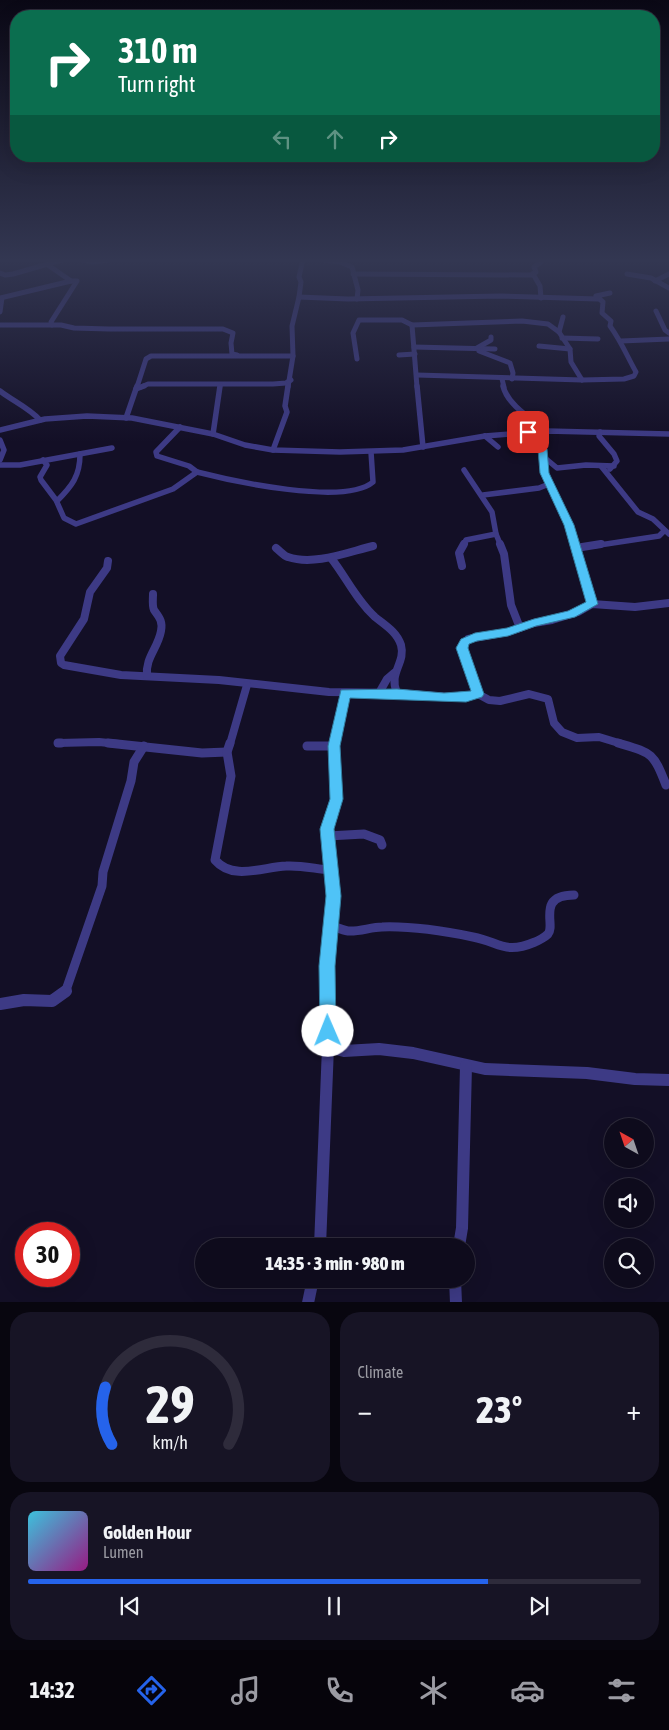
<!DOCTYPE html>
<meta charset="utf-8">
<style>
body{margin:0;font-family:"Asap Condensed",sans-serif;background:#171425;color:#f1f3f6;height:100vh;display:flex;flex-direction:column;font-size:19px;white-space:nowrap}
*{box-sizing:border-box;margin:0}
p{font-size:16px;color:#9b9ba3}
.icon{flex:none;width:28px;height:28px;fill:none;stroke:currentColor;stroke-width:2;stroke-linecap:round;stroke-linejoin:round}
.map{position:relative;height:1302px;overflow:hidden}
.panel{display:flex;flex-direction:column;gap:10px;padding:10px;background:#08060f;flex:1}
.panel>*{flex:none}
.top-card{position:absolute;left:10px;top:10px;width:650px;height:152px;border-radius:20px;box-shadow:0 5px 20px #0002,0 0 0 1px #2e2b3b;background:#0b6e4f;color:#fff;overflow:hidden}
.needle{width:32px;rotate:320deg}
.controls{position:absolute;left:604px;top:1118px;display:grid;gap:10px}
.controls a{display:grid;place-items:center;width:50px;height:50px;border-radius:50%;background:#0e0b1c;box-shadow:0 5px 20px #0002,0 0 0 1px #2e2b3b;font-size:25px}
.speed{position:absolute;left:15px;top:1222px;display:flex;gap:10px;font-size:25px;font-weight:700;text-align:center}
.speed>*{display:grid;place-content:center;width:65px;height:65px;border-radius:50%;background:#0e0b1c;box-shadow:0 5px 20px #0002,0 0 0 1px #2e2b3b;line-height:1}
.speed .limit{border:8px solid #d22;background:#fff;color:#111}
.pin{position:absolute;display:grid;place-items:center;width:42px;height:42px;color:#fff;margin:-21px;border-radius:10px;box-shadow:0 2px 8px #0006}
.me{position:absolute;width:55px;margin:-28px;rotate:359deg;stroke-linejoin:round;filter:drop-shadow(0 0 4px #0008)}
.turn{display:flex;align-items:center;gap:18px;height:105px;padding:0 25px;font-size:22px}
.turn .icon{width:65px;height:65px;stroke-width:2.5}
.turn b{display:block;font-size:35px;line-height:42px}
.lanes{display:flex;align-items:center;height:48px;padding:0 25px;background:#0003;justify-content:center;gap:25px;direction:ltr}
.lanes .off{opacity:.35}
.big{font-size:38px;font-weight:800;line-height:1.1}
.panel .tile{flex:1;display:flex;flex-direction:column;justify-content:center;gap:8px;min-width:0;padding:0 18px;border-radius:20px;background:#171425}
.panel .dial{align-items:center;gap:0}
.dial svg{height:130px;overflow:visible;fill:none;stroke:#2e2b3b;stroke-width:7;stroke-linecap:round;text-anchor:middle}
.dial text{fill:#f1f3f6;stroke:none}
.song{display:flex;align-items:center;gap:15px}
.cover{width:60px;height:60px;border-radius:8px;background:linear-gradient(135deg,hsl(190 70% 55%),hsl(310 70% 35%))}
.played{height:5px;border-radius:2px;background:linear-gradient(90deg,#2563eb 75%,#2e2b3b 75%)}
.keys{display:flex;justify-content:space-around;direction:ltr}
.heat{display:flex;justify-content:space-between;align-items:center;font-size:28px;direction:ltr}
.panel .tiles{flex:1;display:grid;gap:10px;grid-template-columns:1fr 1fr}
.tile:last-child{grid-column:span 2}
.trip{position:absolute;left:195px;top:1238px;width:280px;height:50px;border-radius:25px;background:#0e0b1c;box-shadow:0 5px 20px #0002,0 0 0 1px #2e2b3b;font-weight:800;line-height:50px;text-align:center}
.tab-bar{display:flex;height:80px;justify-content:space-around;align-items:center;background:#06040b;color:#9b9ba3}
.tab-bar .icon{width:35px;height:35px}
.tab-bar .selected{color:#2563eb}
.tab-bar b{font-size:22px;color:#f1f3f6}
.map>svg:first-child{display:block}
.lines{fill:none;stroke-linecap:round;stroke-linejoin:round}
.minor-far4{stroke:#3d3a85;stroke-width:5}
.minor-far3{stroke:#3d3a85;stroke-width:5.5}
.minor-far2{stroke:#3d3a85;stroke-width:8}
.minor-far1{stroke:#3d3a85;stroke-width:9}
.minor{stroke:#3d3a85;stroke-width:12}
.route{fill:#4fc3f7;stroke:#337fa1}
</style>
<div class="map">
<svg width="669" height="1303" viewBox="0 0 669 1303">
<rect width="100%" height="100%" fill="#130f26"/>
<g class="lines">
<g class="minor-far4">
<polyline points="79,259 93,262 115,259"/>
<polyline points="316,259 340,262 352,267 358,290 357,299"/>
<polyline points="48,265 71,281 77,281 51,322 52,325"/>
<polyline points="0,273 5,275 13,274 65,259"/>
<polyline points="353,274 531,275 536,272 534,267 541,262"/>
<polyline points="533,274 540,286 541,298"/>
<polyline points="627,274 651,278 669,288"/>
<polyline points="655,281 669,274"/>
<polyline points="299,297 348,299 500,296 598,299"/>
<polyline points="0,298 71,281"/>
<polyline points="656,311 665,330 669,333"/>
<polyline points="0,312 2,298"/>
<polyline points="0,325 61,325 74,328 109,329 223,329 233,333 231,343 232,354 237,355"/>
<polyline points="412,325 417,387"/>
<polyline points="559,332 563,317"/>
<polyline points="562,338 598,339"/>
<polyline points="621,341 669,339"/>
<polyline points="539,346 570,349"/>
<polyline points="414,347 495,349"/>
<polyline points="477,348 491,340 491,337"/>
<polyline points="479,351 510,363 513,373 512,379"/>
<polyline points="399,355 415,354"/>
<polyline points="357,359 353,333 359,320 402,320 412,325 522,321 548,324 559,332 570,349 571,362 582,380"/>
<path d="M417,375l165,5 42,-1 10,-3 2,-4c-9,-16 -15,-31 -26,-46l1,-5 -9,-8 1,-11 -7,-6 14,-3"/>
<polyline points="502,379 504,387"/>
<polyline points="137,387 146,359 151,356 293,356"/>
<polyline points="141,387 148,384 273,384 286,383 291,380"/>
<polyline points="288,387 293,356 292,326 299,297 301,282 299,277 303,259"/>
</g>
<g class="minor-far3">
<polyline points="417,386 423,447"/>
<path d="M503,386c5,20 29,33 44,45"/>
<polyline points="136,389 144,386"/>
<path d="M0,391c13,10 29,17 40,29"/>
<polyline points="126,418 137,386"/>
<path d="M180,427l-24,25 1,4 32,10 8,6c35,9 148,34 176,10l-2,-30"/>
<polyline points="0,430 45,419 87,416 132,418 213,434 245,445 273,450 340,452 403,450 485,436 547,431 669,434"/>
<polyline points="528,432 542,449 544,473 569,525 575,546"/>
<polyline points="600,432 599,436 614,454 617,461 610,469"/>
<polyline points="213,434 220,386"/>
<polyline points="485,436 498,447"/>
<polyline points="0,440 4,450 0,460"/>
<polyline points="273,450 287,412 285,406 288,386"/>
<polyline points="545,458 557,468 586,465 614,466"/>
<polyline points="43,460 47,465 40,477 41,480 56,500 64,518 76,524 173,489 197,472"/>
<polyline points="0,465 20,465 112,448"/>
<polyline points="601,466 638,512 653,519 669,534"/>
<polyline points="464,470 492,512 496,534 501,546"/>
<polyline points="483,495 539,488 549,484"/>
<path d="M57,501c15,-15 23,-25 23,-47"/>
<polyline points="463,546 466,540 496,534"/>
<polyline points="593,546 659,536 664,531"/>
</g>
<g class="minor-far2">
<polyline points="500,544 504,554 511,605 520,628"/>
<polyline points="575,544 592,604"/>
<path d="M276,548c4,3 8,8 12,9 26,9 60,-5 85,-11"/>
<polyline points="576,548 601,544"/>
<path d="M331,558c15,19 26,43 44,59 10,8 22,15 26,28 5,18 -13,28 -4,48"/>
<polyline points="108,561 107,568 90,592 84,619 60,656 61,663 64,665 121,675 219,680 329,692 398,693 448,697 478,694 489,700 500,701 529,694 548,699 554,723 562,732 577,738 599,737 622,744"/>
<polyline points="462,566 459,553 464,544"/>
<path d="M147,676c-2,-18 11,-28 14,-45 2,-10 -2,-14 -7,-21 -2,-4 -1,-11 -1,-16"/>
<polyline points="379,693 387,679 394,673"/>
<polyline points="478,694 462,648 468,639 508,632 534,623 552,620 578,612 592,604 635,607 669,603"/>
<polyline points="58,743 99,742 119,744"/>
<polyline points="230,744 247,685"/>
<polyline points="334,744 345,693"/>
</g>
<g class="minor-far1">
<polyline points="58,743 61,743"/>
<polyline points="108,743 202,753 227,752"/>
<path d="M230,743l-3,9 4,24 -16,84c18,21 48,7 71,6 15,-1 30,3 44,4"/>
<path d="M618,743c34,10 35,9 48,42"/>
<polyline points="307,746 334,746"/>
<polyline points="328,836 364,834 380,840 382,845"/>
<path d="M330,925c6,2 12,5 18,6 11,1 23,-4 34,-4 29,-1 62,4 91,10 27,5 31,18 62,5 3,-1 10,-5 13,-8 8,-9 -12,-39 26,-39"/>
<polyline points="65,993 102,886 103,872 131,781 134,762 144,746"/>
<polyline points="327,993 327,966 333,896 327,829 337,799 335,743"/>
</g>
<g class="minor">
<polyline points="0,1004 24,1000 52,1001 66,991"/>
<polyline points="328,1047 344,1051 379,1049 413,1053 485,1069 587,1073 635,1079 669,1080"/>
<polyline points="320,1246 328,1047 327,991"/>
<polyline points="459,1246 462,1228 466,1066"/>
<polyline points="455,1279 456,1303"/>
<polyline points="308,1303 313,1279"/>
</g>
</g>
<linearGradient id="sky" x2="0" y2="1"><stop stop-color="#0a0815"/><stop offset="0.59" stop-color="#333752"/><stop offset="1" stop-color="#333752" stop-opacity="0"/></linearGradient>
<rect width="669" height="442" fill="url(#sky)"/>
<polygon class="route" points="528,429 531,430 547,449 549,473 574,525 598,604 575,617 536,626 508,636 477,641 469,644 468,648 484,694 482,697 466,702 350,698 340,746 343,799 334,829 341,896 335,966 336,1031 334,1037 328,1039 322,1037 320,1031 319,966 326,896 320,829 330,799 328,746 341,690 397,689 444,693 471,691 456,648 461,639 475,633 507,628 534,619 568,611 586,602 564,525 540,473 538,449 524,432"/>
</svg>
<div class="controls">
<a><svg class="needle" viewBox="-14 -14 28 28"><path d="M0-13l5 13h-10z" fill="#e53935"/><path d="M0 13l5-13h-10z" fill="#9b9ba3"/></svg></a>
<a><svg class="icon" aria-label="sound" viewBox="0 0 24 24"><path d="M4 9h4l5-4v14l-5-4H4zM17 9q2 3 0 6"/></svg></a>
<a><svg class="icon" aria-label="search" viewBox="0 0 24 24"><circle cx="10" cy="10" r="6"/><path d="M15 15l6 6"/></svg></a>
</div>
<div class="speed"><div class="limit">30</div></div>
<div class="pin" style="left:528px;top:432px;background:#d93025"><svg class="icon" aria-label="arrive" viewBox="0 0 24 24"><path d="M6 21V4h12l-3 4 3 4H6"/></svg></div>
<svg class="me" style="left:328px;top:1031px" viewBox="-20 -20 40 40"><circle r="19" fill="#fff"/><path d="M0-13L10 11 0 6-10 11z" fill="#4fc3f7"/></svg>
<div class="trip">14:35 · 3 min · 980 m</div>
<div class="top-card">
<div class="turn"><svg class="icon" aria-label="right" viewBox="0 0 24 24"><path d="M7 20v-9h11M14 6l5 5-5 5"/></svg><div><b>310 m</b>Turn right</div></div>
<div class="lanes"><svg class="icon off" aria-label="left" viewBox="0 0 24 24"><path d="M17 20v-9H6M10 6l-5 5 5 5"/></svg><svg class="icon off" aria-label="ahead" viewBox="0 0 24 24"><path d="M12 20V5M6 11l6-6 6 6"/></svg><svg class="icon" aria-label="right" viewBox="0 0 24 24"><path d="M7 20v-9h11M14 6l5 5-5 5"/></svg></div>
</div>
</div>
<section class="panel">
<div class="tiles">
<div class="tile dial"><svg viewBox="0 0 100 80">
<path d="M14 69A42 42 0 1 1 86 69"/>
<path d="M14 69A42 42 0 0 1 10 34" stroke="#2563eb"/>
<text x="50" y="56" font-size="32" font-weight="700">29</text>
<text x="50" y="72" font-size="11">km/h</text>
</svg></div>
<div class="tile"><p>Climate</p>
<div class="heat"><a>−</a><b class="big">23°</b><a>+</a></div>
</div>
<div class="tile">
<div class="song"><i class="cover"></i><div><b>Golden Hour</b><p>Lumen</p></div></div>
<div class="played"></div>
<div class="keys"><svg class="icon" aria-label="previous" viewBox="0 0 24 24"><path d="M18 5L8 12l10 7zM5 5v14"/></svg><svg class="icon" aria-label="pause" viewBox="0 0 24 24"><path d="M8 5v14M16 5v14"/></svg><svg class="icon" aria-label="next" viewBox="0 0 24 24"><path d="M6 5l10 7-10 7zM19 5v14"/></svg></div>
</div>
</div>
</section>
<nav class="tab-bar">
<b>14:32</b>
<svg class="icon selected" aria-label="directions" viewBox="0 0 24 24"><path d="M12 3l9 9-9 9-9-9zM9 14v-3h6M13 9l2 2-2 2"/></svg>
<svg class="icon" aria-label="music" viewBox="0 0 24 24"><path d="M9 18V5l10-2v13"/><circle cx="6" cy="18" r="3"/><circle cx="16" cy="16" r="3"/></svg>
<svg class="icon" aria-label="phone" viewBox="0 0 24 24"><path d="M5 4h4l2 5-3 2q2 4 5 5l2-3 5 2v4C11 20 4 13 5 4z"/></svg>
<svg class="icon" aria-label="climate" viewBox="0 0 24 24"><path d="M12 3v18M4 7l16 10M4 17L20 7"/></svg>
<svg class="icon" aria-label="car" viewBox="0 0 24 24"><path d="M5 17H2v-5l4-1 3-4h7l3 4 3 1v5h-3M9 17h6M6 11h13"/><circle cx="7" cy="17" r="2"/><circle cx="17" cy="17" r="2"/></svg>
<svg class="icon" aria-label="filters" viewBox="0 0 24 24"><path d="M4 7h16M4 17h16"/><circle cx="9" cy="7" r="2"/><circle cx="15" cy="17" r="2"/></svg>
</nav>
